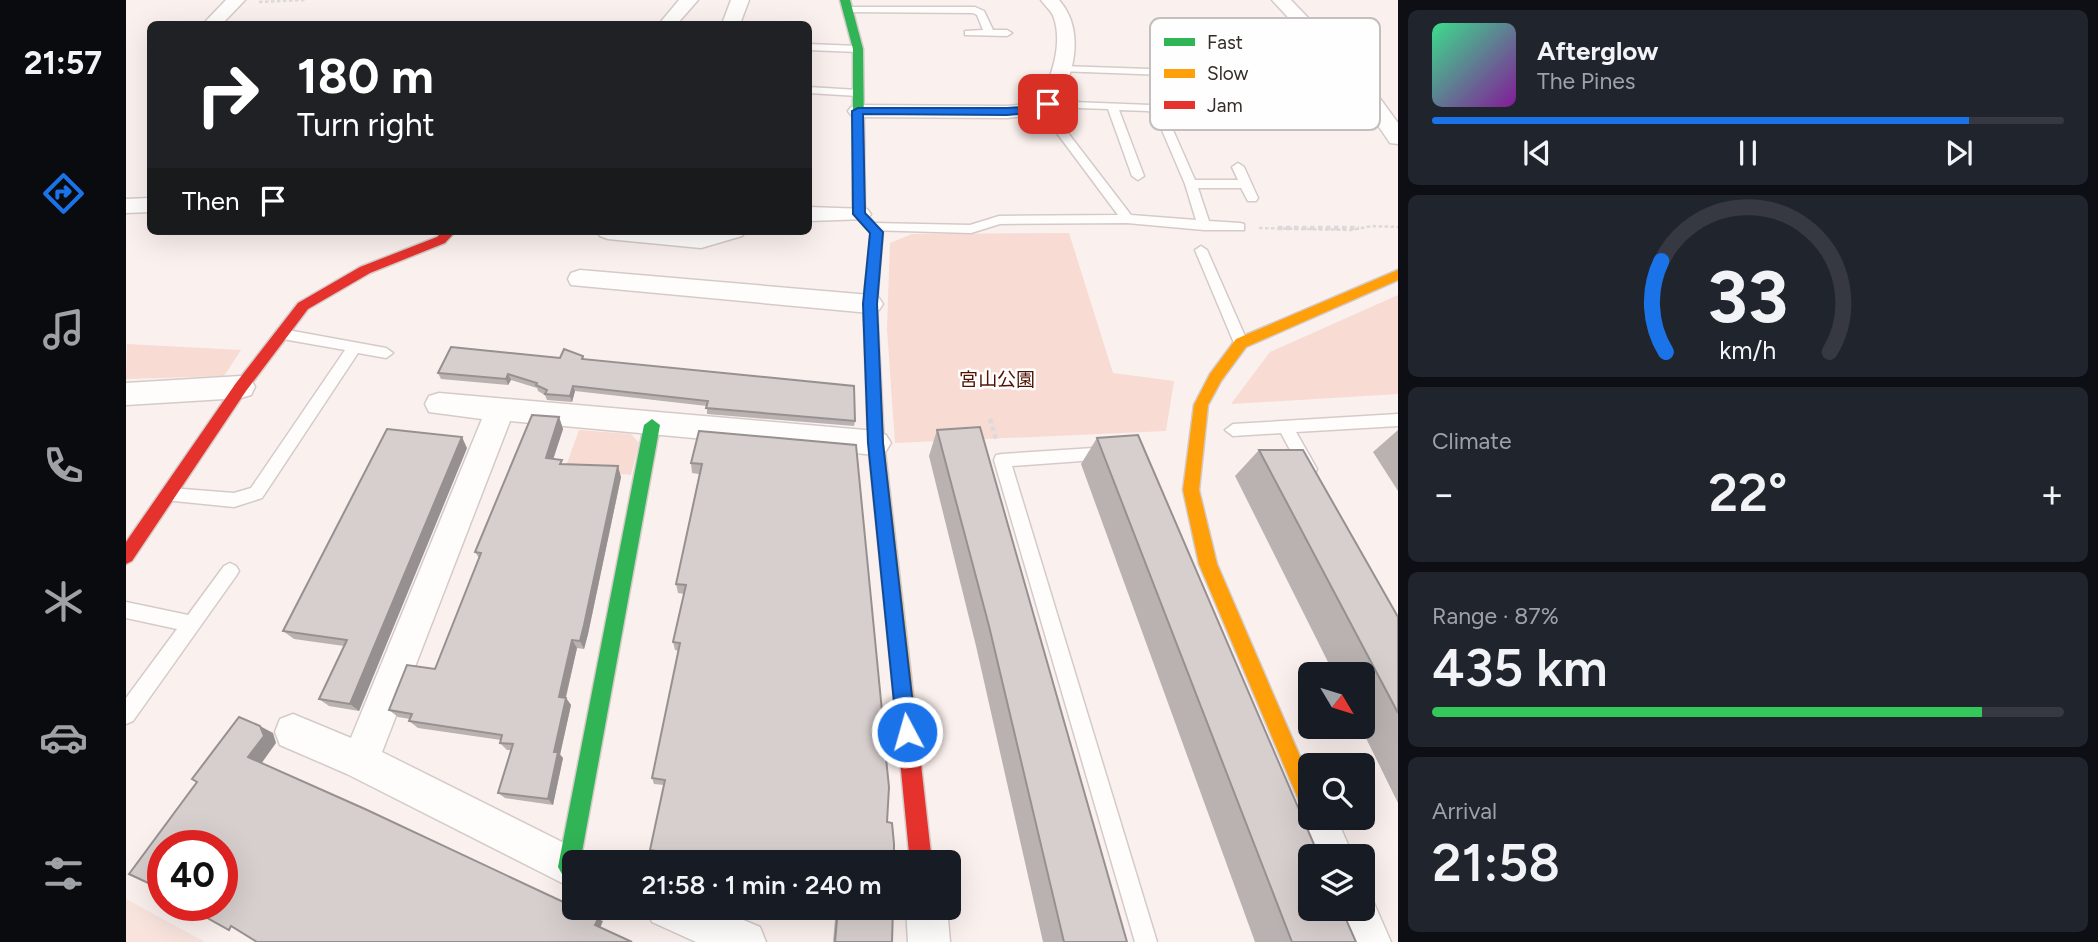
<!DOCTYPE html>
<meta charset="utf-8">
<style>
body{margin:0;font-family:Figtree,"Noto Sans JP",sans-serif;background:#20242c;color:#f1f3f6;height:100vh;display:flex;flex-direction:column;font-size:26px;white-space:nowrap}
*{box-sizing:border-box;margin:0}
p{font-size:23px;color:#9ea1a6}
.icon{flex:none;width:38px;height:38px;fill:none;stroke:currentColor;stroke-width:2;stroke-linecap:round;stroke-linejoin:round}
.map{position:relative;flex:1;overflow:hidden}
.drawer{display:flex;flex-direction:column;gap:10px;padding:10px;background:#0d0f14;width:700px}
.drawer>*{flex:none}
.hud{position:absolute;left:21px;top:21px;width:665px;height:214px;border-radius:10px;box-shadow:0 7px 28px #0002;background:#202124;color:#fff;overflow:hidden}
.needle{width:46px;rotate:128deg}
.fabs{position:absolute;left:1172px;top:662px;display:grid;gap:14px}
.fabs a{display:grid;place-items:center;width:77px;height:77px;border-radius:10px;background:#171b24;box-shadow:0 7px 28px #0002;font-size:35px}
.speed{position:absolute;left:21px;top:830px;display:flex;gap:14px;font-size:35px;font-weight:700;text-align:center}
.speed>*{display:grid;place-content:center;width:91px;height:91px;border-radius:50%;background:#171b24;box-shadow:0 7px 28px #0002;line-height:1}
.speed .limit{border:10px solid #d22;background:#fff;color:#111}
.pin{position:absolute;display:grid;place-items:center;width:60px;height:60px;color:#fff;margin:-30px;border-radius:14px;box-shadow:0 4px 10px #0006}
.me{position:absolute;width:77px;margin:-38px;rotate:354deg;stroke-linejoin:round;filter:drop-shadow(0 0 5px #0008)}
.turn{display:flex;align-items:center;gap:24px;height:147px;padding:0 35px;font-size:32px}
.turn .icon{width:91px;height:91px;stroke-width:2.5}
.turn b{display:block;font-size:49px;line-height:60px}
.then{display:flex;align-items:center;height:66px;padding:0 35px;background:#0003;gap:14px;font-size:26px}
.big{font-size:52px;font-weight:600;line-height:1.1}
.drawer .card{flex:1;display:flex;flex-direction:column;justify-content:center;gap:10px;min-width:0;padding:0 24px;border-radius:10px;background:#20242c}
.drawer .dial{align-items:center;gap:0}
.dial svg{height:182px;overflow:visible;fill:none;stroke:#363941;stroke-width:7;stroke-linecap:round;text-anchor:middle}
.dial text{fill:#f1f3f6;stroke:none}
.song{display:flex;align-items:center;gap:21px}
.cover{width:84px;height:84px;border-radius:10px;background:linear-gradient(135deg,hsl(150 70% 55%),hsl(290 70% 35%))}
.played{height:7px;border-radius:4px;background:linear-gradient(90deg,#1a73e8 85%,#363941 85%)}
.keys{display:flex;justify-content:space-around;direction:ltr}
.heat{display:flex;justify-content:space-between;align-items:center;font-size:38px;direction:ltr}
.charge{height:10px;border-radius:5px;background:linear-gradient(90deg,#34c759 87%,#363941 0)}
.trip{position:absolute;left:436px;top:850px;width:399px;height:70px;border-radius:10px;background:#171b24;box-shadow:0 7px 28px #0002;font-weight:600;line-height:70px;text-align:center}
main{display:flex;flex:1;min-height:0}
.tab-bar{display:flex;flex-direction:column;width:126px;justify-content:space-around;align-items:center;background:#090b0e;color:#9ea1a6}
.tab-bar .icon{width:49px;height:49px}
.tab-bar .current{color:#1a73e8}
.tab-bar b{font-size:32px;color:#f1f3f6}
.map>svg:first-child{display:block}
.built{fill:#f8e3dd}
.green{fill:#f8dbd3}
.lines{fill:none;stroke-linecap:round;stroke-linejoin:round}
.lane-casing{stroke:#d4cbc9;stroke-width:3}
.street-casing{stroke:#d4cbc9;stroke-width:3}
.fast-casing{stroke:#d4cbc9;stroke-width:3}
.slow-casing{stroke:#d4cbc9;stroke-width:3}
.jam-casing{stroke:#d4cbc9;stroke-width:3}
.path-far1{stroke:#dcd9d9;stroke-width:2.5;stroke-dasharray:3.5 2.5;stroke-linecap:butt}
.path{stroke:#dcd9d9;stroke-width:4.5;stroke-dasharray:4.5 3.5;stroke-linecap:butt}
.lane{fill:#fefdfc;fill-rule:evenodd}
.street{fill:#fefdfc;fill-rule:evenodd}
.fast{fill:#30b455;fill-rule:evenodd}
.slow{fill:#ff9f0a;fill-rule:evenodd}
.jam{fill:#e5322d;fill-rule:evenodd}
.wall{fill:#b9b2b0}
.shaded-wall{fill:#969190}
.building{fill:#d7cfcd;stroke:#969190;stroke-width:2}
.route{fill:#1a73e8;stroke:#114b97;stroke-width:2}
.labels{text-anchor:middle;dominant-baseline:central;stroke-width:5;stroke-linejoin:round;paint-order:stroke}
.park-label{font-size:19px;fill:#501102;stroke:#fefefe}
.key{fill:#fefefe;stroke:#c2bfbe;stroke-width:2}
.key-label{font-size:19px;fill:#352c2a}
</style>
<main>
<nav class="tab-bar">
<b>21:57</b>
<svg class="icon current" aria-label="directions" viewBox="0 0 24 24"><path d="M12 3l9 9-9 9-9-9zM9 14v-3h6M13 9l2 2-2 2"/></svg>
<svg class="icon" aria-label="music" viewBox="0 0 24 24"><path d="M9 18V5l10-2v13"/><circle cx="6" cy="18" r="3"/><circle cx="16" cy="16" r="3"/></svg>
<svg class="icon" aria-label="phone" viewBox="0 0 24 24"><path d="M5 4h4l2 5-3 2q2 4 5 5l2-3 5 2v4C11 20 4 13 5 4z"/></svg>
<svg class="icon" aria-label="climate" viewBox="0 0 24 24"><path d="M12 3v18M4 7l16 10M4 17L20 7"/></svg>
<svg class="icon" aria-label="car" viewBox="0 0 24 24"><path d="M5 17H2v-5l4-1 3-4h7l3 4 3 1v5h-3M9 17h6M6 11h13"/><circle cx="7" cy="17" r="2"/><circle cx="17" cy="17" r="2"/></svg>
<svg class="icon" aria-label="filters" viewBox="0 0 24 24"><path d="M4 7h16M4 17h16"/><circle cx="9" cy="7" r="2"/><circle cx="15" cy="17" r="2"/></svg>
</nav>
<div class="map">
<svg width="1272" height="942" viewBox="0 0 1272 942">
<rect width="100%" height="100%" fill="#faf0ed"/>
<polygon class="built" points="0,899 79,942 0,942"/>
<g class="green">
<polygon points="943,233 987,373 1048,381 1040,431 769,443 761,329 764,243 786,234"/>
<polygon points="1272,295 1272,394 1105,404 1144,352"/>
<polygon points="1,344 115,350 98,376 0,379"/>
<polygon points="453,430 505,434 513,443 505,475 439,469"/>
</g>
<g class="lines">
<g class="lane-casing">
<g id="lane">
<polygon points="723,7 849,7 858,11 867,30 881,30 886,33 881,36 839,35 839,31 857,30 851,15 847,13 720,12 720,8"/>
<polygon points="682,44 732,46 737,49 732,52 682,50"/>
<polygon points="936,66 1230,76 1235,79 1230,82 932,71 931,69"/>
<polygon points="682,87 732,90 737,93 732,96 682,93"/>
<path d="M922,101l102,4 15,7 30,68h43l-6,-13 6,-4 6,4 14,31 -2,3h-8l-7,-13h-43l11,33 31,2 4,1v6h-40l-77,-7 -127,1 -29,9 -103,-3v-6l4,-1 98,2 29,-9 119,-1 -79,-106zM922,107l60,2 24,67 6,4 6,-4 -25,-66 29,1 8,5 29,68 11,36 -65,-5z"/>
<polygon points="1075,246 1081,250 1122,343 1120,347 1115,348 1108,343 1069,250"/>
<polygon points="156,329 260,348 267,353 260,358 232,353 136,498 108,507 38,500 36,495 38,490 44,488 108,493 125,488 219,350 151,338 149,334 151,330"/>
<polygon points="1272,414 1272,426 1170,432 1191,469 1189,474 1177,474 1155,433 1107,436 1099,430 1107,424"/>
<polygon points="983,447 988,449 991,453 988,457 983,459 886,466 1031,942 1009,942 868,460 870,455 876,454"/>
<polygon points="104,563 110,566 113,571 110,576 7,721 0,724 0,698 51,629 0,618 0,602 62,615 98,566"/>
</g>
</g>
<g class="street-casing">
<g id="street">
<polygon points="100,0 119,0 96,24 77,24"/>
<polygon points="553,0 572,0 551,24 533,24"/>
<polygon points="605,0 623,0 614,24 596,24"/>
<path d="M915,0h18c28,32 14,81 -8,113l-44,5 -149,-1 -7,-2 -3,-4 3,-4 7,-2 149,1 30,-3c14,-22 26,-58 17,-85 -2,-7 -9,-12 -13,-18z"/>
<polygon points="1146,0 1165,0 1237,75 1272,123 1272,144 1264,143 1223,83"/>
<polygon points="24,198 24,212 0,213 0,199"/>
<polygon points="682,207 741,209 745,214 741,219 682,221"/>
<polygon points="470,231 620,231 616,236 575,248 482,239 474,236"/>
<polygon points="454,270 744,295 753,298 757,304 753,310 744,313 445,285 442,279 445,273"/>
<polygon points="115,376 125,379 129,387 125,395 115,398 0,405 0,383"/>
<polygon points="313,393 750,431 760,435 765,443 760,451 750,455 384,421 256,752 462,855 465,863 448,863 448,889 221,774 154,745 149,732 154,719 167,714 225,738 356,419 303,412 299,404 303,396"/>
<polygon points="1185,800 1185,817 1210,817 1227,856 1187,856 1171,817 1176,803"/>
<polygon points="1237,891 1244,894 1265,942 1223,942 1210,908 1237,908"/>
<polygon points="520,908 589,908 634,927 640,942 570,942 526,922"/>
<polygon points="780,908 821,908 824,942 782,942"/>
</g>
</g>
<g class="fast-casing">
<g id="fast">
<polygon points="714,0 724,0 737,49 739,213 757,232 751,304 752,326 745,331 738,326 737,304 745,233 727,214 727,49"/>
<polygon points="526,419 534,425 454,863 448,863 448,875 443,878 436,874 432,867 518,425"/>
</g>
</g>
<g class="slow-casing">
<g id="slow">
<polygon points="1272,270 1272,280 1120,347 1095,381 1082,405 1073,490 1091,564 1185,782 1185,816 1178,813 1073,564 1057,490 1068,405 1084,374 1110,339"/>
<polygon points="745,321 752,326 758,443 790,719 787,726 780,729 773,726 770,719 742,443 738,326"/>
</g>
</g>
<g class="jam-casing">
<g id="jam">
<polygon points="317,231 330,231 319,243 244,273 182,309 120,391 6,561 0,564 0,542 110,383 172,303 234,267 311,237"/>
<polygon points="780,709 787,712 790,719 806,863 784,863 770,719 773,712"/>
</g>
</g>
<g class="path-far1">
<polyline points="133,2 181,0"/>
<polyline points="1133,228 1225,230 1246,226 1272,227"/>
</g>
<g class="path">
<polyline points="1152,228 1233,228"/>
<polyline points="864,419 870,439"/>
</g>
<use href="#lane" class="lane"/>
<use href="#street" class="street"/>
<use href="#fast" class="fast"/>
<use href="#slow" class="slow"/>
<use href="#jam" class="jam"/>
</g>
<g class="wall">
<polygon points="457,356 458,359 729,421 728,426 581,414 581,406 449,391 446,402 421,400 419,395 412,391 411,388 385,380 382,385 315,379 312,373"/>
<polygon points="433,417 437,429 427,459 437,464 495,477 462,634 458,649 451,648 440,698 445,705 434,754 437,758 427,805 379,798 372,793 385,750 381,750 374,743 375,740 292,728 283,721 284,719 272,717 263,710 309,669 353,558 349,552"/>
<polygon points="811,430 1001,942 917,942 850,646 803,456"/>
<polygon points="1272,430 1272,491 1247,452"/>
<polygon points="573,431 758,758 761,822 768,863 582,863 527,853 524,850 538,785 528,784 526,778 553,651 549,650 547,642 558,594 552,593 550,584 573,474 566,473 565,463"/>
<polygon points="971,438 1230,942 1129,942 955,464"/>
<polygon points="341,448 233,711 203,706 193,699 218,646 168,639 157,631"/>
<polygon points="1133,450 1272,617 1272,803 1234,726 1237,726 1237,674 1208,674 1109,476"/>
<polygon points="710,908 767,908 766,942 707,942"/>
</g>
<g class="shaded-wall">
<polygon points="382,374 385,380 382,385 380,379"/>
<polygon points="447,386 449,391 446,402 444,396"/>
<polygon points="433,417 437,429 424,469 420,458"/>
<polygon points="336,437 341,448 233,711 224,704"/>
<polygon points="492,466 495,477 462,634 458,649 454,641"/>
<polygon points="446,640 451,648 438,704 433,697"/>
<polygon points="440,698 445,705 434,755 437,758 427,805 422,799 428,752"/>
<polygon points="134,726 147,733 150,743 135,764 122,757"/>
<polygon points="472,919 477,921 474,928 469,925"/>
</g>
<g class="building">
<polygon points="325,347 434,358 438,349 457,356 456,359 728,386 729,421 580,408 582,401 447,386 444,396 419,394 421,390 410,385 411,383 382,374 380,379 312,373"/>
<polygon points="406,415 433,417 420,458 436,460 434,464 492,466 458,625 454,641 446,640 433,697 440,698 428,752 432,752 422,799 372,793 387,744 374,743 376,735 283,721 286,714 263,710 281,665 309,669 355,553 349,552"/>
<polygon points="854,427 1001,942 938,942 863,626 811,430"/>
<polygon points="261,429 336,437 224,704 193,699 221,640 157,631"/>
<polygon points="573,431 730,445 759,742 758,758 760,758 763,787 761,822 766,823 768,844 768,863 602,863 524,850 539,780 526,778 554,643 547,642 560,585 550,584 576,464 565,463"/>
<polygon points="1012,435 1193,856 1185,856 1185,908 1215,908 1230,942 1166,942 971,438"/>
<polygon points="1133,450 1177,450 1272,617 1272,713"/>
<polygon points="113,717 134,726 138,736 122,757 239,809 448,907 448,908 472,919 469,925 506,942 131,942 105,926 103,930 58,905 96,905 96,845 37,845 37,890 3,874 71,782 66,779"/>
<polygon points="712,908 767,908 766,942 709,942"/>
</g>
<polygon class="route" points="922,100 927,104 918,112 881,115 737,114 739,213 757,232 751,304 757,443 790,732 788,739 781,741 774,739 771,732 742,443 737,304 744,233 727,214 726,111 732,108 881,108 914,106"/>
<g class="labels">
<g class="park-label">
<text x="871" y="379">宮山公園</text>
</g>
</g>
<rect x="1024" y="18" width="230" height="112" rx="10" class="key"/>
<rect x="1038" y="38" width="31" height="8" fill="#30b455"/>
<rect x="1038" y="69" width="31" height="9" fill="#ff9f0a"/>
<rect x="1038" y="101" width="31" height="8" fill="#e5322d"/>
<g class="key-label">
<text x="1081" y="49">Fast</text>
<text x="1081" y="80">Slow</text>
<text x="1081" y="112">Jam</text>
</g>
</svg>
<div class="fabs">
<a><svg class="needle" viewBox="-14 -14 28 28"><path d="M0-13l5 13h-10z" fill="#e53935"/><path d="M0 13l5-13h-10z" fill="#9ea1a6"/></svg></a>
<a><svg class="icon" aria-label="search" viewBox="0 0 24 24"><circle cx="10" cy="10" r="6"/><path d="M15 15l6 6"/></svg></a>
<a><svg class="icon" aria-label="layers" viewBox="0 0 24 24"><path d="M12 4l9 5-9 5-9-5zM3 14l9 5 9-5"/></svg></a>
</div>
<div class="speed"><div class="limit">40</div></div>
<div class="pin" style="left:922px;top:104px;background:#d93025"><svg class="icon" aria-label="arrive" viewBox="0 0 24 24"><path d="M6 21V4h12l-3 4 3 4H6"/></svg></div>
<svg class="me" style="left:781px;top:732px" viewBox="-20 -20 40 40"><circle r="17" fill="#1a73e8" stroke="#fff" stroke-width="3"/><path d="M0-11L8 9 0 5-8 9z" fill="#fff"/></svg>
<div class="trip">21:58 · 1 min · 240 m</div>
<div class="hud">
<div class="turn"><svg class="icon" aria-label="right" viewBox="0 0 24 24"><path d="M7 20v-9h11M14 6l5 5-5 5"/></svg><div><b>180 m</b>Turn right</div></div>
<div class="then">Then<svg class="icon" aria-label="arrive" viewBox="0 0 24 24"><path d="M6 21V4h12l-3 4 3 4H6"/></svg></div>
</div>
</div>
<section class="drawer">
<div class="card">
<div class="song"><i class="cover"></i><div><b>Afterglow</b><p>The Pines</p></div></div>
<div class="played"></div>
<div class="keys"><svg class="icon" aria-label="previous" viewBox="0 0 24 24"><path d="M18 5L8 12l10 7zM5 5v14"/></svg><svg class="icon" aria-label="pause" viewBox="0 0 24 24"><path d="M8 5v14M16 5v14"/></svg><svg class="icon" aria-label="next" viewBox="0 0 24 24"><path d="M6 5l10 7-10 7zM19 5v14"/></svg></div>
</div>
<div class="card dial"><svg viewBox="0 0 100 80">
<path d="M14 69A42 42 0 1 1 86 69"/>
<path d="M14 69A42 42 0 0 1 12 29" stroke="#1a73e8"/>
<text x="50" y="56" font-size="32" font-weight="700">33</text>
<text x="50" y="72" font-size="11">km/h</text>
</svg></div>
<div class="card"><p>Climate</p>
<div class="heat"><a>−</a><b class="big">22°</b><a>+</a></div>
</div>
<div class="card"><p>Range · 87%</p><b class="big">435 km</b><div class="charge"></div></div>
<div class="card"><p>Arrival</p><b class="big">21:58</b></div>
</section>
</main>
